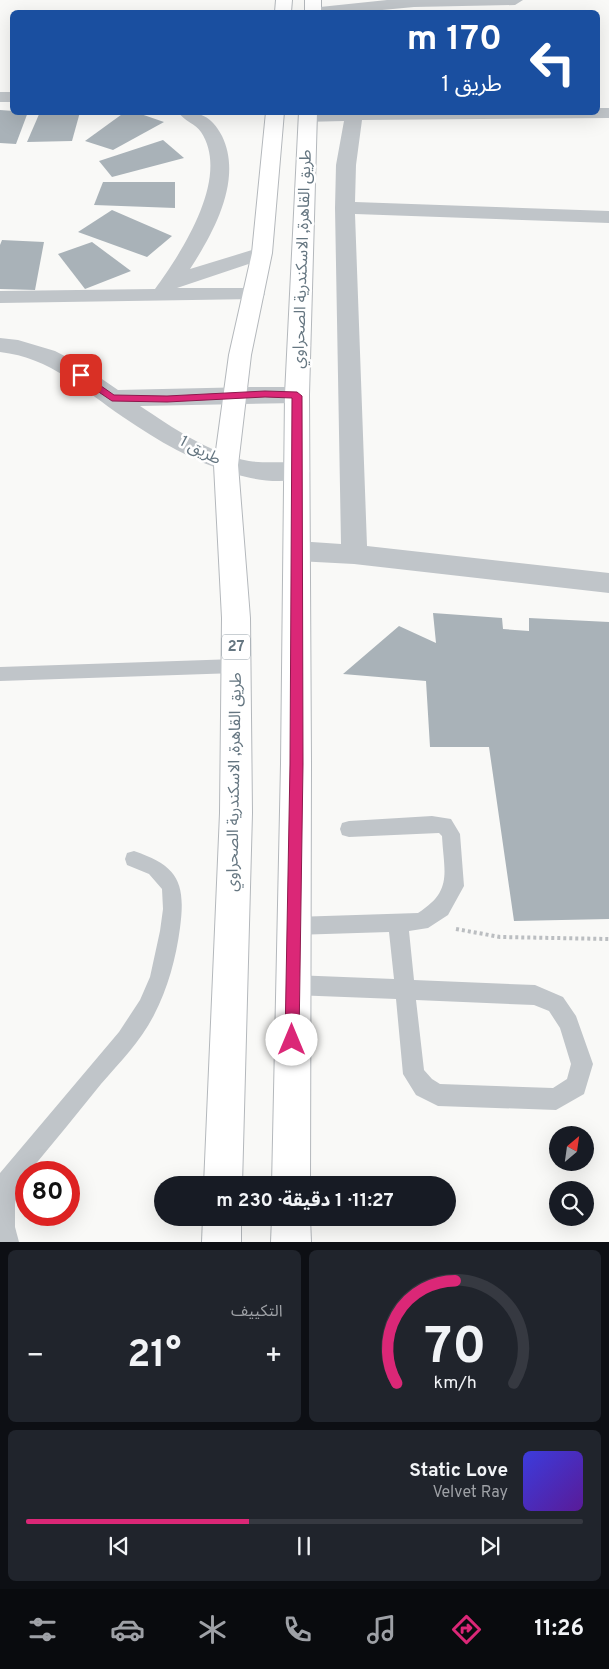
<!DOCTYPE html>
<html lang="ar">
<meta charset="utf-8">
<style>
body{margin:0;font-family:Overpass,"Noto Sans Arabic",sans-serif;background:#20242c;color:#f1f3f6;direction:rtl;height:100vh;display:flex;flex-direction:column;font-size:19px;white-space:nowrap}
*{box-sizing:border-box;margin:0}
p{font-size:16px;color:#9ea1a6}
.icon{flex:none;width:28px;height:28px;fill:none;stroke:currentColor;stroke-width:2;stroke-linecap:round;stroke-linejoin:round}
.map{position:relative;height:1242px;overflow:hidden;direction:ltr}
.panel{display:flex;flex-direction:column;gap:8px;padding:8px;background:#0d0f14;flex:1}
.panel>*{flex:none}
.guide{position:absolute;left:10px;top:10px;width:590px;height:105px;border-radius:8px;box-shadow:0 5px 20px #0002;direction:rtl;background:#1a4fa0;color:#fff;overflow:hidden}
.needle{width:32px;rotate:29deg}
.buttons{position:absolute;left:549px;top:1126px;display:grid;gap:10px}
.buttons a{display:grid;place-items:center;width:45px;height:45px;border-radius:50%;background:#171b24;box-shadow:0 5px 20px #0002;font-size:25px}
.speed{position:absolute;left:15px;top:1161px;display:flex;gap:10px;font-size:25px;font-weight:700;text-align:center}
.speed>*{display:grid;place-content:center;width:65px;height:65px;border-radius:50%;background:#171b24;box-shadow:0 5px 20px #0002;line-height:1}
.speed .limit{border:8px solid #d22;background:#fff;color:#111}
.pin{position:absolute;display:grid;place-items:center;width:42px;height:42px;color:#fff;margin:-21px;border-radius:10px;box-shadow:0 2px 8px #0006}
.me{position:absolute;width:55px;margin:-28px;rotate:0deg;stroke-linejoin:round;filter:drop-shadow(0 0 4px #0008)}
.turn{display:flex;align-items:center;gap:18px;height:105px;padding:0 15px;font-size:22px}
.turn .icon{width:65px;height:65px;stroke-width:2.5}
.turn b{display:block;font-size:35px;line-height:42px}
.big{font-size:38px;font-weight:700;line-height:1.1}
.panel .tile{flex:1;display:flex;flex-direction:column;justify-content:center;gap:8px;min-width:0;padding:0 18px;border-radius:8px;background:#20242c}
.panel .dial{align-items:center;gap:0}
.dial svg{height:130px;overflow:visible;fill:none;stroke:#363941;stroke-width:7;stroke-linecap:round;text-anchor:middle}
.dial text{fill:#f1f3f6;stroke:none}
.song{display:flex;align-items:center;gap:15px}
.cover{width:60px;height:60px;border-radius:8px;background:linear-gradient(135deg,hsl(240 70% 55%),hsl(270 70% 35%))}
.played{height:5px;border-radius:2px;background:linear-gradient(90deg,#db2777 40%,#363941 40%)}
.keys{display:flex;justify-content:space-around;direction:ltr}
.heat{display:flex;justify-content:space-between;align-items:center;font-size:28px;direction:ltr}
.panel .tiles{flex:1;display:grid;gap:8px;grid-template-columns:1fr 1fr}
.tile:last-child{grid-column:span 2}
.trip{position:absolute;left:154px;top:1176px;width:302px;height:50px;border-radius:25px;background:#171b24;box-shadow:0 5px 20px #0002;font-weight:700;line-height:50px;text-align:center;direction:rtl}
.tab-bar{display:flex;height:80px;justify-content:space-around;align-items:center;background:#090b0e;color:#9ea1a6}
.tab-bar .icon{width:35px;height:35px}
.tab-bar .current{color:#db2777}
.tab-bar b{font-size:22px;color:#f1f3f6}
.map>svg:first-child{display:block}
.building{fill:#a9b2b8}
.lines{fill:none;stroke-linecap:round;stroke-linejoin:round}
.trunk-casing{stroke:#b4b8bc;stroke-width:2}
.path{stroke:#bbbec1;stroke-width:4;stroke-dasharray:3 3;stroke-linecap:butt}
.service{fill:#c0c5c9;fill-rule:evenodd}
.minor{fill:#c0c5c9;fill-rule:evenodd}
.trunk{fill:#fff;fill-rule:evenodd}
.route{fill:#db2777;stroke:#8e194d}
.labels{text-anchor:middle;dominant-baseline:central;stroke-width:5;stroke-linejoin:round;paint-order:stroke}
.shield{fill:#fff;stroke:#939fa7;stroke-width:1}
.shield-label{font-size:15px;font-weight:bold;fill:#657681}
.street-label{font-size:16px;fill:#657681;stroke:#fff}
</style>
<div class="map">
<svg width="609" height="1242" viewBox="0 0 609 1242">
<rect width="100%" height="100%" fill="#f9f9f7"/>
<g class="building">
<polygon points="0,110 28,112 16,144 0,143"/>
<polygon points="40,112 80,112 72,141 27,142"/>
<polygon points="125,112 135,112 164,122 113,150 85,141"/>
<polygon points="163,140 184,158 112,177 99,161"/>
<polygon points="103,182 175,182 175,208 94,205"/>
<polygon points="112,210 172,236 147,257 78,232"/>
<polygon points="2,240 44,242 35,290 0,289 0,245"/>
<polygon points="92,242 131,271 85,289 58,254"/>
<polygon points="433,613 502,618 503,629 529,631 529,618 609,622 609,919 514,921 489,747 430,747 426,681 343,674 399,626 436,643"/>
</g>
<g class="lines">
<g class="trunk-casing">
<g id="trunk">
<polygon points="276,0 292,0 291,12 275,12"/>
<rect x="305" y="0" width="16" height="12"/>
<polygon points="266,112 284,112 272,253 251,355 238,465 250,618 252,813 242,1185 204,1185 220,813 222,618 214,465 229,355 252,253"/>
<polygon points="299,112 317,112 309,395 311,764 310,1185 272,1185 281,764 285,395"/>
<polygon points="203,1218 241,1218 241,1242 202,1242"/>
<polygon points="272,1218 310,1218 311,1242 271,1242"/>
</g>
</g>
<polyline class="path" points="456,929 500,937 609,939"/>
<g class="service">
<polygon points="236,659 242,661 244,666 242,671 236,673 0,681 0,667"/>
<path d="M432,816l19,3 9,15 4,52 -16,29 -20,13 -19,3 5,49 121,5 28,12 13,19 17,48 -9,30 -28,16 -118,-4 -22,-11 -13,-21 -7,-75 -103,-4 -7,-3 -3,-7 3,-7 7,-3 101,4 -5,-47 -95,3 -7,-3 -3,-6 3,-6 7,-3 124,-4c35,-22 26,-40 24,-77l-3,-3 -90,4 -7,-2 -2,-6 2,-6 7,-2zM416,1000l118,5 15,6 11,17 11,36 -4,15 -14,9 -113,-4 -8,-5 -8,-9z"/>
<path d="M134,851c44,15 52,31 46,77 -4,30 -12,60 -26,87 -13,26 -34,47 -53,69 -24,30 -48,59 -72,88h-3l-8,15 -3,17v23l4,15h-19v-69l119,-141 21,-32 10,-23 10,-46 3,-22 -1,-20 -13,-15 -22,-9 -2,-6 2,-6z"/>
</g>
<g class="minor">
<polygon points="387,0 523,0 515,5 414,7 361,12 312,12 320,7"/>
<rect x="0" y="92" width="12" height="10"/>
<polygon points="598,108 609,108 609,118 362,120 356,165 355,202 609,211 609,223 355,214 367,546 609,573 609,593 354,564 297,561 288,558 284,551 288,544 297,541 341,544 335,208 336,165 344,121 303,122 300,118 303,114 310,112 598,112"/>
<path d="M178,112c22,0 33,3 44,24 21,43 -8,96 -32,133l72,-22 7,2 3,4 -3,4 -92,31h77l8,1 3,5 -3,5 -262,4v-12l155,-2c27,-37 76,-112 46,-157 -5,-8 -17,-11 -23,-20z"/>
<path d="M0,338l18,2 37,11 25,13 38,26 133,-3h46l8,3 4,5 -4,5 -8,3 -157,3c32,21 70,48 109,55 19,3 40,-1 58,4l3,6 -3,6c-23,7 -49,4 -72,-3 -41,-12 -77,-33 -112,-57 -41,-28 -72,-59 -123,-65z"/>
</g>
<use href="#trunk" class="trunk"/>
</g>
<polygon class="route" points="81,372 114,395 167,396 265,391 297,392 302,396 303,764 299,1040 297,1045 292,1047 287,1045 285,1040 290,764 292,398 265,397 167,402 112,401 78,378 76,375"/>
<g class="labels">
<rect class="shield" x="222" y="634.5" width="28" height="25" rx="4"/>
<g class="shield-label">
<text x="236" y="647">27</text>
</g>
<g class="street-label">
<text transform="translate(303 259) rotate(-88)">طريق القاهرة, الاسكندرية الصحراوي</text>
<text transform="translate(200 451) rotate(28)">طريق 1</text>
<text transform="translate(235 782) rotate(-89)">طريق القاهرة, الاسكندرية الصحراوي</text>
</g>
</g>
</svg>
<div class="buttons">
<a><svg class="needle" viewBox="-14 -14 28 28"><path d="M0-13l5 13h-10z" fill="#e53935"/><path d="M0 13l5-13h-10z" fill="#9ea1a6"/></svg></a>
<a><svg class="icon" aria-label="search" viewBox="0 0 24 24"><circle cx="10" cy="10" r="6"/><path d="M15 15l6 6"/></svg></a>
</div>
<div class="speed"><div class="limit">80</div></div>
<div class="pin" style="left:81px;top:375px;background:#d93025"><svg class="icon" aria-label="arrive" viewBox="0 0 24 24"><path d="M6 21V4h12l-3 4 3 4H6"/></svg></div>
<svg class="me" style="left:292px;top:1040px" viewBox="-20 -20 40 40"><circle r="19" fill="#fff"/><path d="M0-13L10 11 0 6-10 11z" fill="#db2777"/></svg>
<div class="trip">11:27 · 1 دقيقة · 230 m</div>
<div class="guide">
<div class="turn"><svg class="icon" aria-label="left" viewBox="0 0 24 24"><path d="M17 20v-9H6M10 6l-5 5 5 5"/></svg><div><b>170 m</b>طريق 1</div></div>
</div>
</div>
<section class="panel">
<div class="tiles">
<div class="tile dial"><svg viewBox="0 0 100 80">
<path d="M14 69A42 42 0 1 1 86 69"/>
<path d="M14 69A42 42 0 0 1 50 6" stroke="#db2777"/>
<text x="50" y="56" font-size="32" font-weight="700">70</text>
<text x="50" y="72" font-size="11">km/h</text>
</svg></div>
<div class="tile"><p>التكييف</p>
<div class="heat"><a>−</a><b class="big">21°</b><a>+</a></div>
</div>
<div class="tile">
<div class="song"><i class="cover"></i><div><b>Static Love</b><p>Velvet Ray</p></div></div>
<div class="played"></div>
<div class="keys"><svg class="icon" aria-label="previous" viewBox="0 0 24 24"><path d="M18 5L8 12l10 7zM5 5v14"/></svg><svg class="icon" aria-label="pause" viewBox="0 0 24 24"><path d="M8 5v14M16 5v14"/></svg><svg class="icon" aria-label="next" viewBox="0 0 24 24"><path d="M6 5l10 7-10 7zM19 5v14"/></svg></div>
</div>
</div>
</section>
<nav class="tab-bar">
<b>11:26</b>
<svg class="icon current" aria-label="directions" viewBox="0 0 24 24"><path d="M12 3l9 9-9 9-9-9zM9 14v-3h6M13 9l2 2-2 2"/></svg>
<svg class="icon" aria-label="music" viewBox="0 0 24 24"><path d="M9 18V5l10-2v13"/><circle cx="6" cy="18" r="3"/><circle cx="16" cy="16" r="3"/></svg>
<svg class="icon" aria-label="phone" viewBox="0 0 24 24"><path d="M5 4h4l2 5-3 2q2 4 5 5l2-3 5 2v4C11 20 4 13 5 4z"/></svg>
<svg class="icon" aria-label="climate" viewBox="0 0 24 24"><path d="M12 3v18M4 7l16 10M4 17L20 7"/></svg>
<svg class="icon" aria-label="car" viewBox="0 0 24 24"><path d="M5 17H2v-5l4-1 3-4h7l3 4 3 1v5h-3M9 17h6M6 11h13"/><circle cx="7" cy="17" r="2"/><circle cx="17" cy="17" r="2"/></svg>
<svg class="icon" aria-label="filters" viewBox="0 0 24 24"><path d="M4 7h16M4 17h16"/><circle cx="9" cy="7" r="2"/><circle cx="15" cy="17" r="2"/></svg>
</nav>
